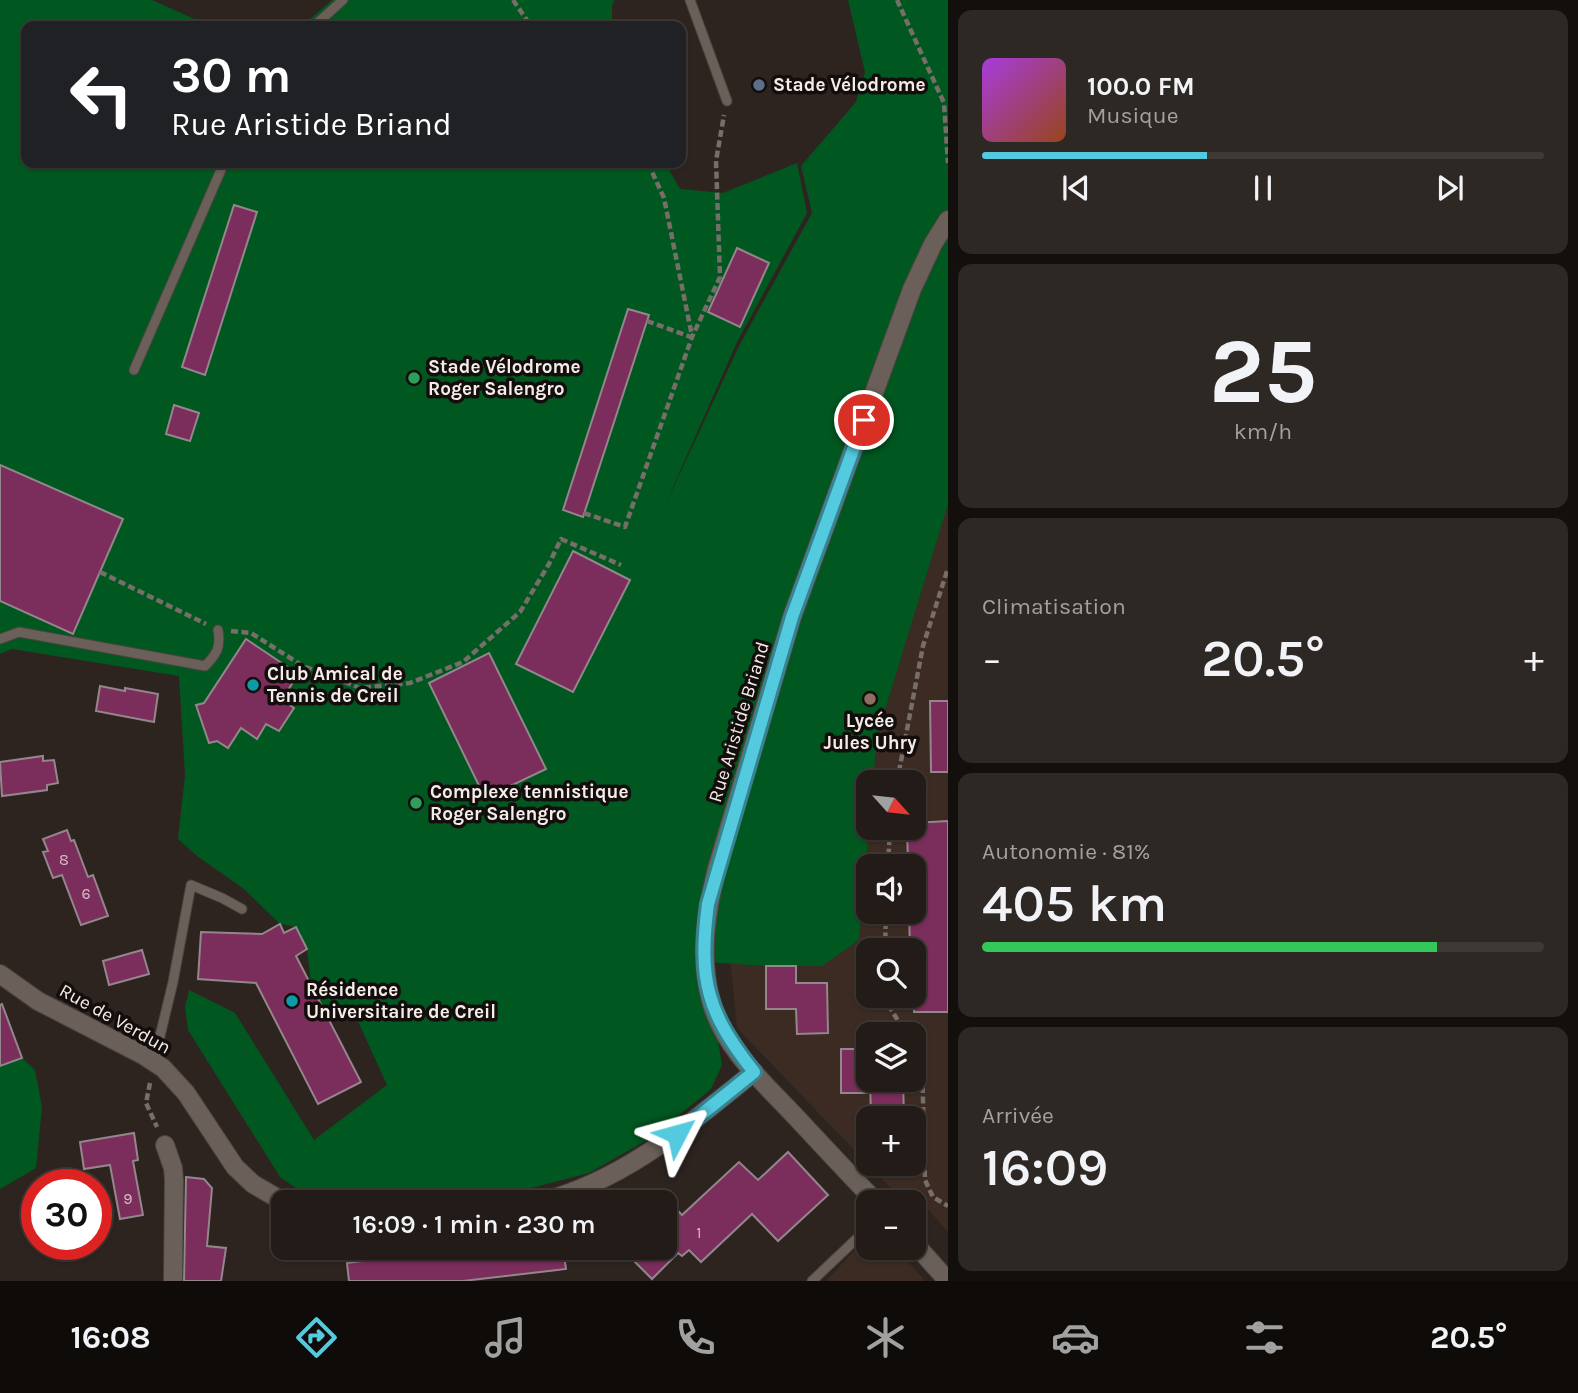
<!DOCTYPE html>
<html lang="fr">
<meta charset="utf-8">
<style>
body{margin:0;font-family:Karla,sans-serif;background:#2e2824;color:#f1f3f6;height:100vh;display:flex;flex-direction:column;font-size:26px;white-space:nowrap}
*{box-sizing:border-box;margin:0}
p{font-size:23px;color:#a2a1a1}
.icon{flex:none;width:38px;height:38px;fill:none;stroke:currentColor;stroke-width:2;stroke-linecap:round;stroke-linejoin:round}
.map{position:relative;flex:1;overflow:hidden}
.side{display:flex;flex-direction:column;gap:10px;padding:10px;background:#130f0d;width:630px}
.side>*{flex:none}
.guide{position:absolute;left:21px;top:21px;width:665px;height:147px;border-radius:14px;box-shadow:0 2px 5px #0004,0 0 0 2px #3f3936;background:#202124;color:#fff;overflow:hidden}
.needle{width:46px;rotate:117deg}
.buttons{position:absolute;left:856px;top:770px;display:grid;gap:14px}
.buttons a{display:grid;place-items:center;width:70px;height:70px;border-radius:14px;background:#221b17;box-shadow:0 2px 5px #0004,0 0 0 2px #3f3936;font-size:35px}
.speed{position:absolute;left:21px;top:1169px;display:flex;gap:14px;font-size:35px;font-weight:700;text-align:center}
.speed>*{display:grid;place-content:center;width:91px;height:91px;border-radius:50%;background:#221b17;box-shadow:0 2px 5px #0004,0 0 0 2px #3f3936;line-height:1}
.speed .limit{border:10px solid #d22;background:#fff;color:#111}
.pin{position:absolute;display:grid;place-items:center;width:60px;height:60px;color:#fff;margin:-30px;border:4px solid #fff;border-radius:50%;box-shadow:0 2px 7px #0007}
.me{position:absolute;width:77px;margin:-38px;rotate:51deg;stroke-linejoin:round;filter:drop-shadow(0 0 5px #0008)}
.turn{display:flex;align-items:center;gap:24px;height:147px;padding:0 35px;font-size:32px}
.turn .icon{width:91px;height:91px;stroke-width:2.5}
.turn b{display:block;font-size:49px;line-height:60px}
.big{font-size:52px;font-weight:600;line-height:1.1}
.side .tile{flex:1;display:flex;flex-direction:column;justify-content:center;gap:10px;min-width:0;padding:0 24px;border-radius:14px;background:#2e2824}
.side .dial{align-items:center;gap:0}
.dial b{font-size:91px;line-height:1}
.song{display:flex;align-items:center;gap:21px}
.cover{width:84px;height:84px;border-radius:10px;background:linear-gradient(135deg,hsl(280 70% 55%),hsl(20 70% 35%))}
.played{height:7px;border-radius:4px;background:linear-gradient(90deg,#54cade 40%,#3f3936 40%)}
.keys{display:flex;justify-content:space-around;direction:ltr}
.heat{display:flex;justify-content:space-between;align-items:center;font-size:38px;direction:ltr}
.charge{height:10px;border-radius:5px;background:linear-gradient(90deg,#34c759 81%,#3f3936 0)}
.trip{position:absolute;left:271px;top:1190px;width:406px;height:70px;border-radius:14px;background:#221b17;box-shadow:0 2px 5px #0004,0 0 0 2px #3f3936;font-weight:600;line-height:70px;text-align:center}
.tabs{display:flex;height:112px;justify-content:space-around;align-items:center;background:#0e0b09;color:#a2a1a1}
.tabs .icon{width:49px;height:49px}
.tabs .on{color:#54cade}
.tabs b{font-size:32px;color:#f1f3f6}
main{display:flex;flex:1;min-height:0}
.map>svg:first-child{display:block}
.built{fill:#3b2b23;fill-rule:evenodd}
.green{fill:#005820}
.building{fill:#7b2d5b;stroke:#93868c;stroke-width:2}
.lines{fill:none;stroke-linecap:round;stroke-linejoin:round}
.lane-casing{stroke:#4b433f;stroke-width:11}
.street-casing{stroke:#4b433f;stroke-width:20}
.path{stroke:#776e6a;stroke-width:4.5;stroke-dasharray:7 3.5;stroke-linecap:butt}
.lane{stroke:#6b5f59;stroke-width:9}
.street{stroke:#6b5f59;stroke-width:18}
.route-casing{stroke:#378390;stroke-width:18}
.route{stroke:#54cade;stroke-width:12}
.service-dot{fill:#5c6f8a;stroke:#130e0c;stroke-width:2.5}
.leisure-dot{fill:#2e9e5b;stroke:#130e0c;stroke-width:2.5}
.culture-dot{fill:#0f9aa8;stroke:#130e0c;stroke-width:2.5}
.education-dot{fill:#8d6e63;stroke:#130e0c;stroke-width:2.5}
.labels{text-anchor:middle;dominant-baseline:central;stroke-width:7;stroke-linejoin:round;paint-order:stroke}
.number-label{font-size:16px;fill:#d5bcc6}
.poi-label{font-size:19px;font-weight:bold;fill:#f3ece9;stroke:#130e0c;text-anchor:start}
.street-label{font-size:19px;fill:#f3ece9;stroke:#130e0c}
</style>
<main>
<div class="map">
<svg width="948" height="1281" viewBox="0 0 948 1281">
<rect width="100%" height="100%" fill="#2e241f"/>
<g class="built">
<path d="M948,323v909l-31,-35 -6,5h-7l-167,-174 -9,-90zM868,782h46v46h-46zM868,866h46v46h-46zM868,950h46v46h-46zM868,1034h46v46h-46zM868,1118h46v46h-46z"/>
<polygon points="868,1236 868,1248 896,1248 925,1281 826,1281"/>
</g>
<g class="green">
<polygon points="0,0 152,0 210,26 26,26 26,163 665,163 680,189 723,193 797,163 807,213 737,342 662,512 740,344 812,213 801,166 856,102 865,72 848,0 948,0 948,504 877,736 873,782 868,782 869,828 859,940 822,966 766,966 705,962 722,1065 711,1089 654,1136 589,1173 516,1192 414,1202 315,1201 280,1177 188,1030 185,1007 189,990 235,1013 314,1140 387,1085 352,1008 339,1020 328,1018 311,984 307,949 296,927 280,924 244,889 197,856 178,839 185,775 179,676 12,649 0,654"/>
<polygon points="332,0 614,0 612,6 612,26 302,26"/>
<polygon points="22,1058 35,1070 42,1107 36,1168 0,1189 0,1066"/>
</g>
<g class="building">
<polygon points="234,205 257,212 205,375 182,367"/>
<polygon points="737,248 769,263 740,327 708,312"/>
<polygon points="628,309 649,315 583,517 563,510"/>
<polygon points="174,405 199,413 190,441 166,434"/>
<polygon points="0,465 123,519 73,634 0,601"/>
<polygon points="573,551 630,580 573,692 516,664"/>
<polygon points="246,639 298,674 282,700 294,708 279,731 266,724 257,739 241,728 228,748 217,741 209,743 196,705 204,703"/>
<polygon points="489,653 546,769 485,798 429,683"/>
<polygon points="100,686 125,691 125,688 158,694 154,722 96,711"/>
<polygon points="930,701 948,701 948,772 931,772"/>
<polygon points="43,756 43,761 54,760 58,783 47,785 47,790 2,796 0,762"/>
<polygon points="948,821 948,1012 914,1012 914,950 910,950 909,912 914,912 914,866 908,866 907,828 914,828 914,823"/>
<polygon points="67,830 71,841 74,840 88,877 93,875 108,916 81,925 62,875 53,878 43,852 48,851 43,839"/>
<polygon points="280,924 284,933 296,927 307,949 296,956 361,1082 318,1104 256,983 198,979 201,932 262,934"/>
<polygon points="142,950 149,974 109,985 103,961"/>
<polygon points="766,966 796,966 796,983 827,983 828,1033 797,1034 796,1009 766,1009"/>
<polygon points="2,1004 22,1058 0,1066 0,1005"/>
<rect x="841" y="1049" width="27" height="44"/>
<polygon points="870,1080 903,1080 904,1117 871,1117"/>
<polygon points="134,1133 138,1160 133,1161 143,1215 120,1219 110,1165 84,1169 80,1142"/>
<polygon points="788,1152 828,1195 778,1241 752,1214 701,1262 689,1250 682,1256 678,1253 652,1279 621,1248 665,1248 665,1197 682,1215 739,1162 758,1180"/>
<polygon points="186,1177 204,1179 212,1188 207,1246 226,1248 221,1281 184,1281"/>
<polygon points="420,1248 563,1248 566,1269 463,1281 349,1281 347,1263 371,1260 370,1249"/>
</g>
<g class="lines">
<g class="lane-casing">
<g id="lane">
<polyline points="690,0 727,101"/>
<polyline points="314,26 343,0"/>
<polyline points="134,370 224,163"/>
<path d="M0,639l19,-7 186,34c12,-12 16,-19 13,-36"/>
<polyline points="154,1061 173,982 191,885 222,898 242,909"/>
<polyline points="812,1281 868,1228"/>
</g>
</g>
<g class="street-casing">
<g id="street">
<polyline points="0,974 38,1001 143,1055 163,1068 186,1093 235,1167 253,1184 284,1202"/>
<polyline points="165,1145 173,1168 174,1180 173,1281"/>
<path d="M541,1202c84,-22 147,-77 213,-130"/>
<path d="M876,1202c-27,-28 -54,-57 -81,-86 -32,-34 -72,-69 -84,-115 -12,-45 -5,-89 6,-133l75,-251 120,-328 21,-45 15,-24"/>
<polyline points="914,1243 948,1281"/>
</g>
</g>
<g class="path">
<polyline points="513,0 531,26"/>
<polyline points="897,0 944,103 948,163"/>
<polyline points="648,163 664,198 692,336"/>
<polyline points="647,321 691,337"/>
<polyline points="584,513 625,527 692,337 720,277 716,161 724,115"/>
<polyline points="100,572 206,624"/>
<polyline points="231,631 251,633 303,666 360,688 410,683 463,662 520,612 549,564 561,539 621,565"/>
<polyline points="897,782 923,646 948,568"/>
<polyline points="888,866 890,828"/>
<polyline points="885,950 886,912"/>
<polyline points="883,996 906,1034"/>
<polyline points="914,1046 922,1061 925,1180 933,1197 948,1206"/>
<polyline points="150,1083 146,1103 157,1127"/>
</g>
<use href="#lane" class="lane"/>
<use href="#street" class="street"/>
</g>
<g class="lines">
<g class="route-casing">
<path id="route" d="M677,1134l77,-62c-47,-59 -56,-92 -46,-168l84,-287 72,-197"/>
</g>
<use href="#route" class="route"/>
</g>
<circle class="service-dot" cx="759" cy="85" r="7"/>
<g class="leisure-dot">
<circle cx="414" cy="378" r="7"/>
<circle cx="416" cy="803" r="7"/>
</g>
<g class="culture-dot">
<circle cx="253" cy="685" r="7"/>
<circle cx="292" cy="1001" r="7"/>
</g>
<circle class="education-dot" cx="870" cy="699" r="7"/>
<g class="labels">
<g class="number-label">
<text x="64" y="859">8</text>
<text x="86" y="893">6</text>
<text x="128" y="1198">9</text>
<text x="699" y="1232">1</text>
</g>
<g class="poi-label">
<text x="773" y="85">Stade Vélodrome</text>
<text x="428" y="367">Stade Vélodrome<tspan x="428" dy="22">Roger Salengro</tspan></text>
<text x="267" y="674">Club Amical de<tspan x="267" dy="22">Tennis de Creil</tspan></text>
<text x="870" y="721" text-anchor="middle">Lycée<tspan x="870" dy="22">Jules Uhry</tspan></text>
<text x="430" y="792">Complexe tennistique<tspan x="430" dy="22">Roger Salengro</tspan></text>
<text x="306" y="990">Résidence<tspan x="306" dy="22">Universitaire de Creil</tspan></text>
</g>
<g class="street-label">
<text transform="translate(739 722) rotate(-73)">Rue Aristide Briand</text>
<text transform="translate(115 1019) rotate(29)">Rue de Verdun</text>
</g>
</g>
</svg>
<div class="buttons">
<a><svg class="needle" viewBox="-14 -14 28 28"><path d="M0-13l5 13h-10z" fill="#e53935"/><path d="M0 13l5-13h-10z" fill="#a2a1a1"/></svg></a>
<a><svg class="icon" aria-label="sound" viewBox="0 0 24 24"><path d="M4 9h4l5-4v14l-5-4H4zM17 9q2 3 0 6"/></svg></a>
<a><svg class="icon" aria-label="search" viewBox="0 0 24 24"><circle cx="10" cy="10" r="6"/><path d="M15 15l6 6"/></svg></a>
<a><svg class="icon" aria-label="layers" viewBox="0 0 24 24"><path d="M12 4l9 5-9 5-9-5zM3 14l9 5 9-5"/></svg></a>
<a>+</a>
<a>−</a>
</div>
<div class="speed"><div class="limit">30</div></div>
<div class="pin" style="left:864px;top:420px;background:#d93025"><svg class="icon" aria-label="arrive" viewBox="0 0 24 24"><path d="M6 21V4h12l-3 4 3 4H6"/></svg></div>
<svg class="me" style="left:677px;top:1134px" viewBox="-20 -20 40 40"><path d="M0-17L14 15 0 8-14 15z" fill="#54cade" stroke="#fff" stroke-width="4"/></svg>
<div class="trip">16:09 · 1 min · 230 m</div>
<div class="guide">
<div class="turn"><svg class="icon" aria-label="left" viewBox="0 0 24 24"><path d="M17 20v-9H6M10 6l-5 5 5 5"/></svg><div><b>30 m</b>Rue Aristide Briand</div></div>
</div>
</div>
<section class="side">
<div class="tile">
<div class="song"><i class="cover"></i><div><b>100.0 FM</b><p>Musique</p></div></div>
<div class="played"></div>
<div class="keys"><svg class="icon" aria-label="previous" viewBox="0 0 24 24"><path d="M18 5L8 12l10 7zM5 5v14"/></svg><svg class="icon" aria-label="pause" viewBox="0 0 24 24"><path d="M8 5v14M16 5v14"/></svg><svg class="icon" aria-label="next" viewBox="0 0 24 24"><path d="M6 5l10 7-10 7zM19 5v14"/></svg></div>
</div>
<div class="tile dial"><b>25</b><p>km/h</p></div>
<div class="tile"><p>Climatisation</p>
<div class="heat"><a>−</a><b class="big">20.5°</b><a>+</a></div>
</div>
<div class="tile"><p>Autonomie · 81%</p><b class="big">405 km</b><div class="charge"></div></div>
<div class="tile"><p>Arrivée</p><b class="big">16:09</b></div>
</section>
</main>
<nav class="tabs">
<b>16:08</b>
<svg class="icon on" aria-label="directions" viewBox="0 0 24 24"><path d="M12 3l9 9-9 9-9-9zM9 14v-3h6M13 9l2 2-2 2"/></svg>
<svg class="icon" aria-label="music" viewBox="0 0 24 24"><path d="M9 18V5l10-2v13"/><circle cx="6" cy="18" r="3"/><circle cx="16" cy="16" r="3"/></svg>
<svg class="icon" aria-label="phone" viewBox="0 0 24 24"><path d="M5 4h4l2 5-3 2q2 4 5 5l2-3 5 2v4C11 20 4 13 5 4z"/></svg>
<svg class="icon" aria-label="climate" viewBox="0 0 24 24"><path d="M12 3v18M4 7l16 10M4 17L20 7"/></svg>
<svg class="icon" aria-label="car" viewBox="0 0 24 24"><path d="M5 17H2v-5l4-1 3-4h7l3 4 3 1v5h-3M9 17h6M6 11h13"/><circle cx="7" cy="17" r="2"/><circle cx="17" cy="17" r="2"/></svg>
<svg class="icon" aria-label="filters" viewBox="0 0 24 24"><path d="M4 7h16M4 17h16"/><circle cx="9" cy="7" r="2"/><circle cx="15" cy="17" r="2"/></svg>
<b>20.5°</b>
</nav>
